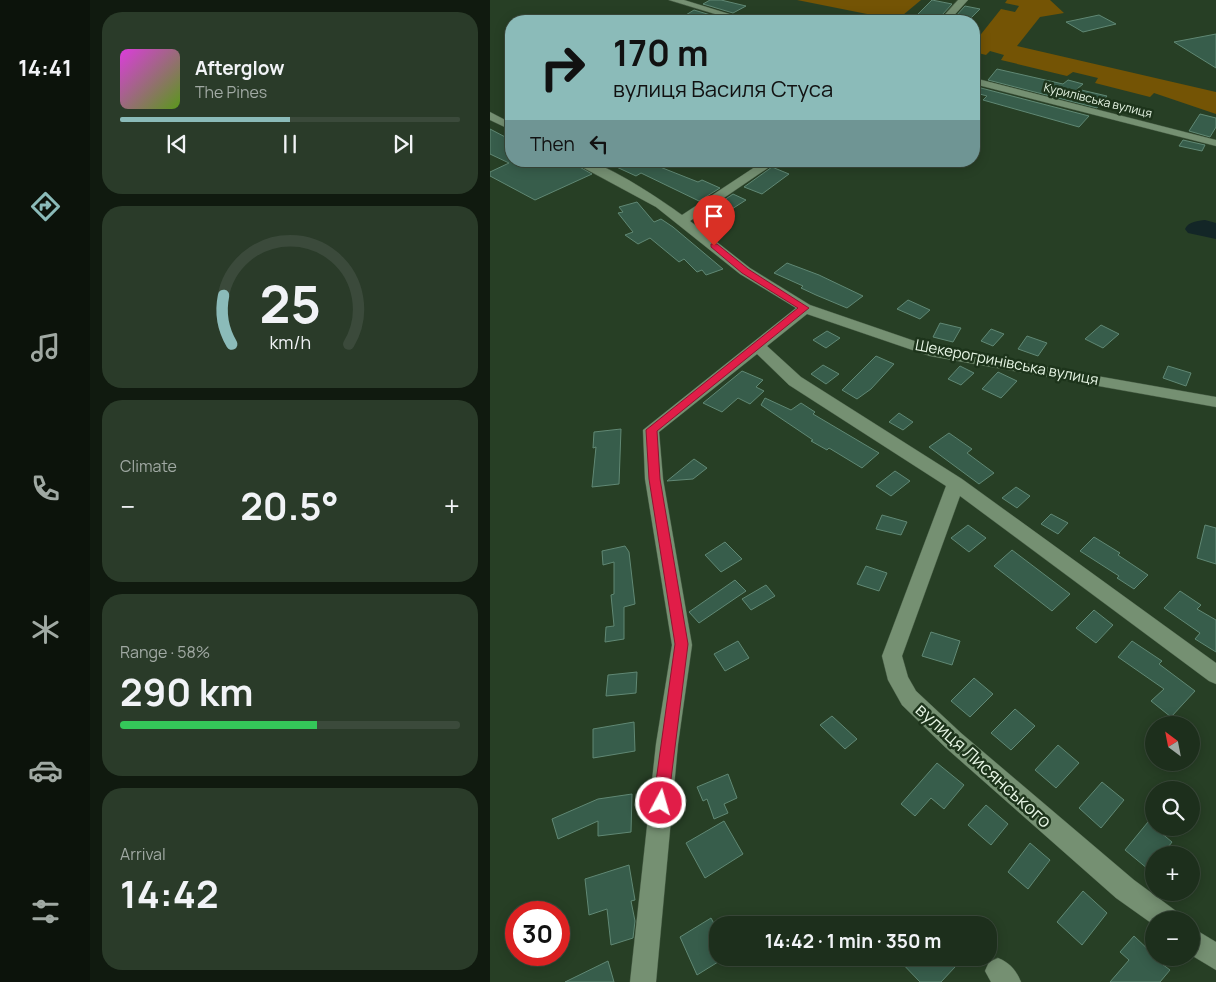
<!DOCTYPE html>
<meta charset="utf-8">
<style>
body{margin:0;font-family:Manrope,sans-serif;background:#2a3b29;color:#f1f3f6;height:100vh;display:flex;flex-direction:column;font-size:19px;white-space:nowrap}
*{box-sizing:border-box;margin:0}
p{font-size:16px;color:#a0a9a3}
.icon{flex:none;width:28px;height:28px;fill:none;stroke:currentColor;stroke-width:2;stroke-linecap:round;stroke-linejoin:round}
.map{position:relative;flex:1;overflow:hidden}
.sheet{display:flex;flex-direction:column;gap:12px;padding:12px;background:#101a0f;width:400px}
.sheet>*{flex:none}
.guide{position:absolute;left:15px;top:15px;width:475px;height:152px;border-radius:20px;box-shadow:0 2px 12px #0003,0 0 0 1px #3b4a3b;background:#8bbbb9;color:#111;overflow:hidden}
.needle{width:32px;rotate:328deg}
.buttons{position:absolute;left:655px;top:716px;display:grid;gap:10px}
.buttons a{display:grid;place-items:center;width:55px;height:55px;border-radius:50%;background:#1d2f1c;box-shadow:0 2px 12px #0003,0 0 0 1px #3b4a3b;font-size:25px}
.speed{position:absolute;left:15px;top:901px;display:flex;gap:10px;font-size:25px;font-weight:700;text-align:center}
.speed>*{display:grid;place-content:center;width:65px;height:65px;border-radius:50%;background:#1d2f1c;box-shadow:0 2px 12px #0003,0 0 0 1px #3b4a3b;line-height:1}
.speed .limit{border:8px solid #d22;background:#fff;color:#111}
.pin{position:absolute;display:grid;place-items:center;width:42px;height:42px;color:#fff;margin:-51px -21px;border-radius:50% 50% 50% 0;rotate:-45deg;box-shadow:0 0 5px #0007}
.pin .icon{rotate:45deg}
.me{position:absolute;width:55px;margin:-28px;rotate:6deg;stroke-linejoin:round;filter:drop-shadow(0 0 4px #0008)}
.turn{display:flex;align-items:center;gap:18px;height:105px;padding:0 25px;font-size:22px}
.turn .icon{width:65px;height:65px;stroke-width:2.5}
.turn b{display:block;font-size:35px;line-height:42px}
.then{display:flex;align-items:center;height:48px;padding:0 25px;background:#0003;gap:10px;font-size:19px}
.big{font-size:38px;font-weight:700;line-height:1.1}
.sheet .widget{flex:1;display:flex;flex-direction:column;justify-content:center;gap:8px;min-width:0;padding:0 18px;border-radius:20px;background:#2a3b29}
.sheet .dial{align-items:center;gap:0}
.dial svg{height:130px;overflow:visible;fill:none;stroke:#3b4a3b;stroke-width:7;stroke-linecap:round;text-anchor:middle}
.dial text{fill:#f1f3f6;stroke:none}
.song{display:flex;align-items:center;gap:15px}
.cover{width:60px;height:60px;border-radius:8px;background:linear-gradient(135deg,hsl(300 70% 55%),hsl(90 70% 35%))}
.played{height:5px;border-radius:2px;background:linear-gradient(90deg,#8bbbb9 50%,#3b4a3b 50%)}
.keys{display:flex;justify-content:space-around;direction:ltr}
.heat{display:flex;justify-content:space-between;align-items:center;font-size:28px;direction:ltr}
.charge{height:8px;border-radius:4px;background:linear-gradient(90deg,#34c759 58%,#3b4a3b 0)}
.trip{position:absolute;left:219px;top:916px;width:288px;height:50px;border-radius:20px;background:#1d2f1c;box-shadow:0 2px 12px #0003,0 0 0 1px #3b4a3b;font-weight:700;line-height:50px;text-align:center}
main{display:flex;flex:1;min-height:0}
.tab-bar{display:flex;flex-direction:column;width:90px;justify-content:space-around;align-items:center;background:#0c130b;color:#a0a9a3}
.tab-bar .icon{width:35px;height:35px}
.tab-bar .on{color:#8bbbb9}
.tab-bar b{font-size:22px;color:#f1f3f6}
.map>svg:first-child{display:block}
.green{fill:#745405}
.water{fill:#132627}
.building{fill:#375d4b;stroke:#608874}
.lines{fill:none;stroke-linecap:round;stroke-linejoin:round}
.minor-casing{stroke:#465b44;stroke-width:1}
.minor{fill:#759072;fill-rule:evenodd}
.route{fill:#e11d48;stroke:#92132f}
.labels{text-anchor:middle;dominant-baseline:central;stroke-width:5;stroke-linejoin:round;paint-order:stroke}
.far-street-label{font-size:12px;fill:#e6f5e4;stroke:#1d341b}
.street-label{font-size:15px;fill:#e6f5e4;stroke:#1d341b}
.near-street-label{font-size:18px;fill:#e6f5e4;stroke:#1d341b}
</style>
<main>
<nav class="tab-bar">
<b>14:41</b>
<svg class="icon on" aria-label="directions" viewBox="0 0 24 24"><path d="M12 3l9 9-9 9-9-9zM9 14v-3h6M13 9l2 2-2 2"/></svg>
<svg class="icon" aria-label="music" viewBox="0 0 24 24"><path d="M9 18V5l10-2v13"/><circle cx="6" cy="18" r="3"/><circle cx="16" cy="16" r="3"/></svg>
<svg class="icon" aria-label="phone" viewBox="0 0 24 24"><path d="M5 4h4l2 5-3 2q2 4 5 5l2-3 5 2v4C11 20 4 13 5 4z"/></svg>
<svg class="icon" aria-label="climate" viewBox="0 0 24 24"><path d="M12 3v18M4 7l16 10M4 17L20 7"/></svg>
<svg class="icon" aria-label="car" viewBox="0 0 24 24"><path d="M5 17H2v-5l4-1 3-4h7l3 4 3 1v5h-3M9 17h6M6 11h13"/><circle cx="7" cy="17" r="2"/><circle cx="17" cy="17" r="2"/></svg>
<svg class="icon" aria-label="filters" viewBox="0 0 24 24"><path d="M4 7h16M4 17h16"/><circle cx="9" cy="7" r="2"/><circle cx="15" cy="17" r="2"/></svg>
</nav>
<section class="sheet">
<div class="widget">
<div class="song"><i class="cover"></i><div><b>Afterglow</b><p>The Pines</p></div></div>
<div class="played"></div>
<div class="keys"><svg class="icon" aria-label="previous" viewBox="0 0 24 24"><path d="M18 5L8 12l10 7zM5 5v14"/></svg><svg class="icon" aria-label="pause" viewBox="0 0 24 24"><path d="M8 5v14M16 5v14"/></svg><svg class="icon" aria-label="next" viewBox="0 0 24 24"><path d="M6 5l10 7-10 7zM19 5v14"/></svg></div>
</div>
<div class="widget dial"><svg viewBox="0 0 100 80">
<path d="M14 69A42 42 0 1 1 86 69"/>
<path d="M14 69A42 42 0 0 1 9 39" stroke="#8bbbb9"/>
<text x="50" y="56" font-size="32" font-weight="700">25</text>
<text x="50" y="72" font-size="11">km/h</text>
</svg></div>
<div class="widget"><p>Climate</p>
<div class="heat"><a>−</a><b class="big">20.5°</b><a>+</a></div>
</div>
<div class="widget"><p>Range · 58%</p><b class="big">290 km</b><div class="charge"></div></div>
<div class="widget"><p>Arrival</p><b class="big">14:42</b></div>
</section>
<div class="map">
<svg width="726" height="982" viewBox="0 0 726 982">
<rect width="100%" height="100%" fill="#273f25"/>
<g class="green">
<polygon points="307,0 431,0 407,20"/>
<polygon points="517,0 560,0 574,13 550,17 527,46 726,92 726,114 664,93 660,97 605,83 608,78 583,72 577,76 511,60 514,55 500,51 496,55 484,52 484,43 511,9 525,12 529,6 515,3"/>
</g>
<path class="water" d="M715,220l11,3v16l-28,-6 -3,-4c4,-8 13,-8 20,-9z"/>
<g class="building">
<polygon points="220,0 231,0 256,6 243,13 213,4"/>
<polygon points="442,0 462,4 452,15 444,19 426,16"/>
<polygon points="475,6 490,9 479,20 465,17"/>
<polygon points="204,10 234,19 229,21 186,21"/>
<polygon points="609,15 626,24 593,32 576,22"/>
<polygon points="726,34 726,68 684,42"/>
<polygon points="507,69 573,84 578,80 593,84 587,89 617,96 607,108 498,80"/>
<polygon points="491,88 599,116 589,127 493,100 497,96 486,93"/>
<polygon points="710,114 726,118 726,127 720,137 699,131"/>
<polygon points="0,129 21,140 21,162 79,161 102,174 45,200 0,176 0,172 19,163 0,154"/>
<polygon points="693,140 715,145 712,151 689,146"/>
<polygon points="104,161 172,161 165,165 208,182 212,180 230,188 209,201 151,173 146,176 120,164 117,166"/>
<polygon points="282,167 299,174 272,194 254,187"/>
<polygon points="243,194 256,200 231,216 218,211"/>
<polygon points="147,202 164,222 171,219 183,227 233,269 216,275 212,270 207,272 194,259 189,262 160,238 148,244 135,235 143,232 128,213 133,212 129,207"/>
<polygon points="297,263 329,275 373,296 357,308 326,295 311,288 313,286 284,273"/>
<polygon points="418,300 440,310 430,319 407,309"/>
<polygon points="450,323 471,328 463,342 443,337"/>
<polygon points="611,325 629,334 613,348 595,339"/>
<polygon points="501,329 514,334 503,346 491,341"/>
<polygon points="337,331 350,338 336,348 323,340"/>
<polygon points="537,336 557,343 548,356 528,349"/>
<polygon points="386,356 404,364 381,389 367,399 352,390"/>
<polygon points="333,365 349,374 336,384 321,374"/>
<polygon points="470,366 484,373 471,385 458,379"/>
<polygon points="678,366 701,373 696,386 673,378"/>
<polygon points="252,371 273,380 266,387 274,391 260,404 248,398 232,412 213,403"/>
<polygon points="508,372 527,381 511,398 492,389"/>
<polygon points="275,398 301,410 311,403 325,412 323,414 389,453 372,468 339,448 337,450 321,441 323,440 271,405"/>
<polygon points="409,413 423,422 413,430 399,422"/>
<polygon points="131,429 129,484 102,487 106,447 103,448 104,432"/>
<polygon points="459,433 482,449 477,453 504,473 489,484 439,447"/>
<polygon points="204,459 217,468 203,479 177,481"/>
<polygon points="405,471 420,481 401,496 386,486"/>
<polygon points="526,487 540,496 527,508 512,498"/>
<polygon points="561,514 578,523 568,534 551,524"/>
<polygon points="392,515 417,522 411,535 386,529"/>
<polygon points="478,525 496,538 479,552 461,538"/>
<polygon points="715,525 726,528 726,564 707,558"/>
<polygon points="604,537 630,553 628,555 658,575 644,589 627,578 629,576 590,551"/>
<polygon points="235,542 252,559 231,572 215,555"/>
<polygon points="135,546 139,552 145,604 134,607 134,639 115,642 116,627 124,626 121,595 124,594 124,562 113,565 112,551"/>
<polygon points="522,550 580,594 562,611 504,566"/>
<polygon points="376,566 397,573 389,591 367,584"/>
<polygon points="245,580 256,591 209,623 199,612"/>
<polygon points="276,585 285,596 261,610 252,599"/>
<polygon points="690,591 711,605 707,609 726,620 726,652 705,639 710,633 674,608"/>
<polygon points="604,610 623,625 606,643 586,628"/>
<polygon points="441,632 470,641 462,665 432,656"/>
<polygon points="248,641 259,658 235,671 224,654"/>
<polygon points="642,641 672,661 669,664 705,691 681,717 661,701 674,689 628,657"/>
<polygon points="147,672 146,693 116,696 118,675"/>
<polygon points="484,678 503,694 480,717 461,701"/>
<polygon points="525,709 545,726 521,750 501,733"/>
<polygon points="342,716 367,739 355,749 330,725"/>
<polygon points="144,722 145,751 103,758 103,729"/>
<polygon points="568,745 589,763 566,788 545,770"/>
<polygon points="447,763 474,785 454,809 441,798 425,816 411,804"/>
<polygon points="238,774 247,798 234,804 238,813 224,819 217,799 213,801 207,787"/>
<polygon points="612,782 634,800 611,828 589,808"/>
<polygon points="142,794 141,832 108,836 108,821 68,839 62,819 108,799"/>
<polygon points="496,805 518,824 501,845 478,825"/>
<polygon points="234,821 253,854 215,878 196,843"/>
<polygon points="658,822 682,842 672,855 664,855 664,874 635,850"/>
<polygon points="540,843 560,860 538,889 518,872"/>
<polygon points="139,865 145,900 141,901 145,921 143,938 121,945 117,909 99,915 95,879"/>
<polygon points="593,891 617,913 592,945 567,922"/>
<polygon points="221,918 228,931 228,962 207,975 190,937"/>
<polygon points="644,936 664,955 664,958 680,970 670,982 620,982 639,960 630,952"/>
<polygon points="407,958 456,958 465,967 451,982 430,982"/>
<polygon points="118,961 124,982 75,982"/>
</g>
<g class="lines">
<g class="minor-casing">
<g id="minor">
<polygon points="179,0 194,0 262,21 248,21"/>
<polygon points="468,0 478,0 459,21 449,21"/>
<polygon points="484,78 726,140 726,146 484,84"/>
<polygon points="0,112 21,123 21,130 0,120"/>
<path d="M81,161c5,0 11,-1 16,0 22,4 76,40 95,54l82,-54h14l-88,60 60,47 60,37 122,42 284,50v10l-286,-51 -123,-42 -40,32 34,31 161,102 254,184v21l-7,-3 -249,-185 -58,160 6,21 8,14 45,42 173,147 42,31 3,9h-25v5l-38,-27 -171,-151 -43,-42 -14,-25 -6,-24 64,-170 -157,-101 -32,-31 -98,78 4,47 29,166 -14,99 -22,238h-26l26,-238 16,-99 -27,-166 -2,-49 153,-122 -56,-34 -84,-67z"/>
<polygon points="701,927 726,942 726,970 701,955"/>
<path d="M508,958c12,5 18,12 23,24h-30l-6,-11 4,-9z"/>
</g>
</g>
<use href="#minor" class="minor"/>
</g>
<polygon class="route" points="221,244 227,244 258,269 319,308 167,431 170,479 198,644 178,803 176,808 171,810 165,808 163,803 185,644 159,479 156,430 308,308 252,273 221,247"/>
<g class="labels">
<g class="far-street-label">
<text transform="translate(608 100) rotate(14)">Курилівська вулиця</text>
</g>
<g class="street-label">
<text transform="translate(517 362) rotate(11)">Шекерогринівська вулиця</text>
</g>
<g class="near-street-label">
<text transform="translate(494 765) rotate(42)">вулиця Лисянського</text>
</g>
</g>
</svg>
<div class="buttons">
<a><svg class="needle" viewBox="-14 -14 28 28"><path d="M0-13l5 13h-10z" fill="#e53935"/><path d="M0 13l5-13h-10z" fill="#a0a9a3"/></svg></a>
<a><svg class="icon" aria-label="search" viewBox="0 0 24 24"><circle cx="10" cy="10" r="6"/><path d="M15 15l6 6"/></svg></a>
<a>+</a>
<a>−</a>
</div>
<div class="speed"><div class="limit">30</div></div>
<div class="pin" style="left:224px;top:246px;background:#d93025"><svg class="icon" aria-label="arrive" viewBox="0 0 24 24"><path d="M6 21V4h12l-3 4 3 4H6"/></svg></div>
<svg class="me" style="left:171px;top:803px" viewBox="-20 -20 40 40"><circle r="17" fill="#e11d48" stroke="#fff" stroke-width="3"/><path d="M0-11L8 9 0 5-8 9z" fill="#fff"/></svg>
<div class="trip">14:42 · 1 min · 350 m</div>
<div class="guide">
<div class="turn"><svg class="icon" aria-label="right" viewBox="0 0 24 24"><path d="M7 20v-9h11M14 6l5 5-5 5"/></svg><div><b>170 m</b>вулиця Василя Стуса</div></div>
<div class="then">Then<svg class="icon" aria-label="left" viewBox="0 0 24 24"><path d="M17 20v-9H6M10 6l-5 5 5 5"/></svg></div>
</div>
</div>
</main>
